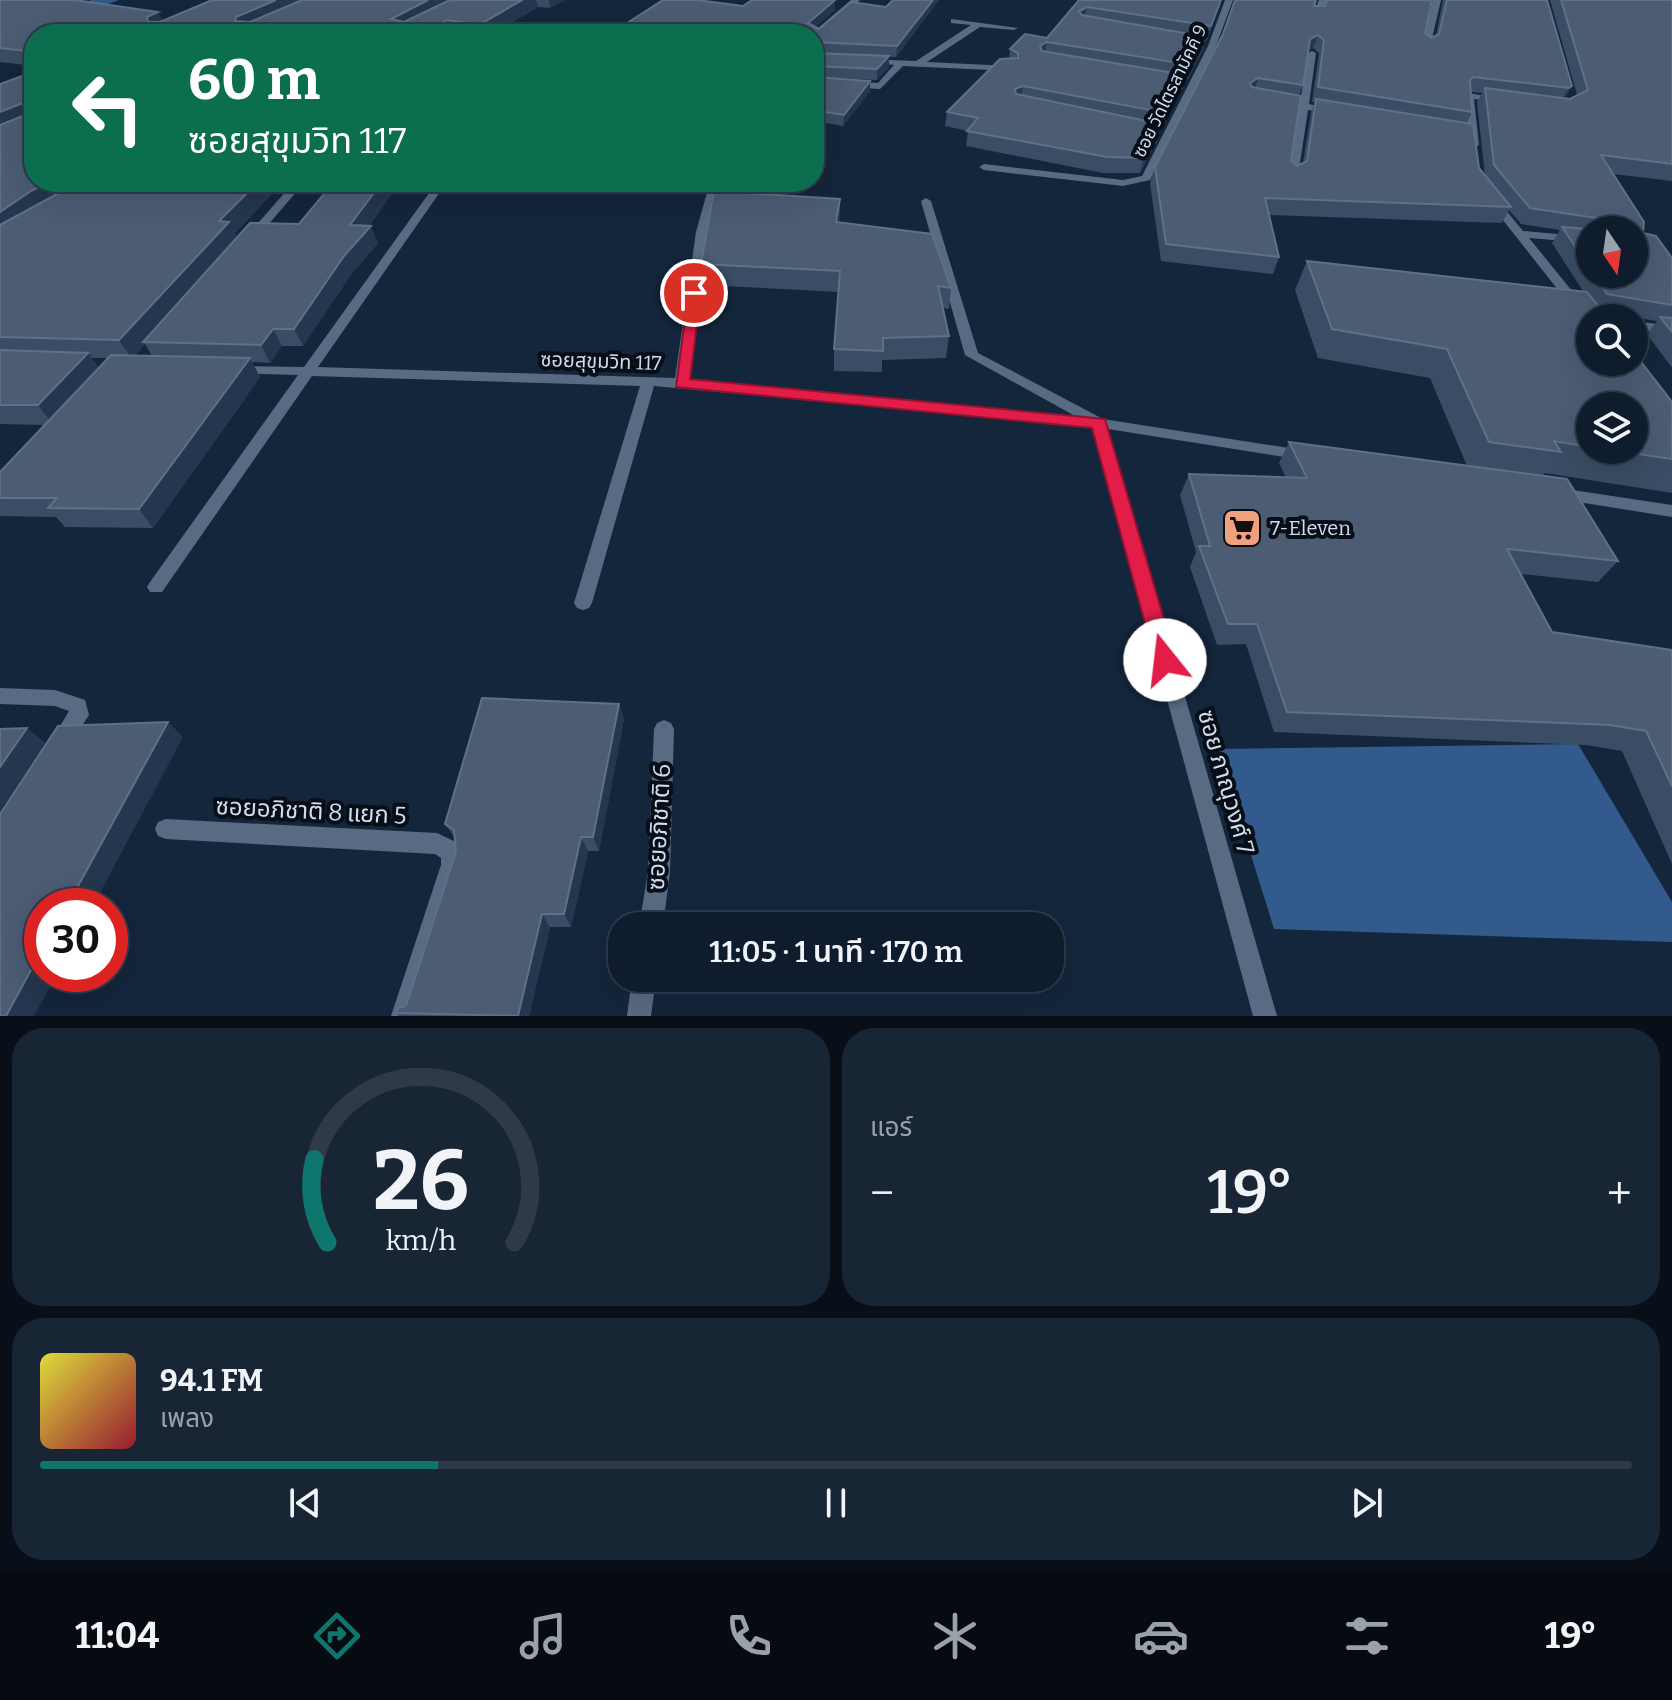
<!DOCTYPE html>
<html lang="th">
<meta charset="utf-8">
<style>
body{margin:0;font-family:Bitter,"Noto Sans Thai",serif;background:#182535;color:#f1f3f6;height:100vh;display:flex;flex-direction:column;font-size:30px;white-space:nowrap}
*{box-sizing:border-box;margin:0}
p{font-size:26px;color:#9ba1aa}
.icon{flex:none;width:44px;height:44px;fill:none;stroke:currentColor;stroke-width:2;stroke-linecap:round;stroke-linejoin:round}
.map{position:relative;height:1016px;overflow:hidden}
.panel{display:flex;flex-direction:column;gap:12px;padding:12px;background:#080f19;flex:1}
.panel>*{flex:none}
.banner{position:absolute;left:24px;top:24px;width:800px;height:168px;border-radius:32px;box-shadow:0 8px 32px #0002,0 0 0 2px #2f3a49;background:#0b6e4f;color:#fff;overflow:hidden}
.needle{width:52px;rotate:167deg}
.tools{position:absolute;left:1576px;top:216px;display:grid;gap:16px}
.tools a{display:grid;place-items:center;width:72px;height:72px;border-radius:50%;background:#0f1c2d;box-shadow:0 8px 32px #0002,0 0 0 2px #2f3a49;font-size:40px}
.speed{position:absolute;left:24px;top:888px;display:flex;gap:16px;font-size:40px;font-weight:700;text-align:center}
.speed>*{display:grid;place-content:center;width:104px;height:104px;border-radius:50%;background:#0f1c2d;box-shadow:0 8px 32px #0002,0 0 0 2px #2f3a49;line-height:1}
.speed .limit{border:12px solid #d22;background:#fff;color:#111}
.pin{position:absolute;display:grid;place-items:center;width:68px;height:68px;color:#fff;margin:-34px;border:4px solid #fff;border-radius:50%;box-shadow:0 2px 8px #0007}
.me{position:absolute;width:88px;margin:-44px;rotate:344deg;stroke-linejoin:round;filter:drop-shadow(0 0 6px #0008)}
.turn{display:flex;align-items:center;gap:28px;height:168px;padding:0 32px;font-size:36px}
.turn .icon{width:104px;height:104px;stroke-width:2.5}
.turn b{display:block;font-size:56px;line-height:68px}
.big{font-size:60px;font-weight:600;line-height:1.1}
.panel .card{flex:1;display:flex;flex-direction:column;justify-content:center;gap:12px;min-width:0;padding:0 28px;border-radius:32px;background:#182535}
.panel .dial{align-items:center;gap:0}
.dial svg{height:208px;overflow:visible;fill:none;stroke:#2f3a49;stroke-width:7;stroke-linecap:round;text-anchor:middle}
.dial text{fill:#f1f3f6;stroke:none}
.song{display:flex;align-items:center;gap:24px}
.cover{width:96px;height:96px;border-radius:12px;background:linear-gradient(135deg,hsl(60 70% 55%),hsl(350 70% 35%))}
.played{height:8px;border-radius:4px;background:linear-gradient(90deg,#0f766e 25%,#2f3a49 25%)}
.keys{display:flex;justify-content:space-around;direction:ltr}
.heat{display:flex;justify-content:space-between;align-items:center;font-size:44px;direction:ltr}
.panel .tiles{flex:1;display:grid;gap:12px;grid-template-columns:1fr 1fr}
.card:last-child{grid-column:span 2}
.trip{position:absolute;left:608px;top:912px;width:456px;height:80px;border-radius:32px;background:#0f1c2d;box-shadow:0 8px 32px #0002,0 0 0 2px #2f3a49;font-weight:600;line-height:80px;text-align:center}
.tabs{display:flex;height:128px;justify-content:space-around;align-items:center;background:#060b12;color:#9ba1aa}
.tabs .icon{width:56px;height:56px}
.tabs .on{color:#0f766e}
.tabs b{font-size:36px;color:#f1f3f6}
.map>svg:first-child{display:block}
.forest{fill:#325a8c}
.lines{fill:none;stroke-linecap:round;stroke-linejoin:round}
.canal{fill:#30588a;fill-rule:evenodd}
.minor{fill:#596b82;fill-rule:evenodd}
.wall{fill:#3a4d64;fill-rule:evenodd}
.shaded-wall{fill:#24374e}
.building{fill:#4b5c73;stroke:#607086;stroke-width:2}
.route{fill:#e11d48;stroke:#92132f;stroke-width:2}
.labels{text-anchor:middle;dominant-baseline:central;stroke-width:8;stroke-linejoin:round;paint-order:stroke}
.far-street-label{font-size:18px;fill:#d1ddec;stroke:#070e18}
.street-label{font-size:20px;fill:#d1ddec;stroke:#070e18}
.poi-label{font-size:20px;fill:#d1ddec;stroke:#070e18;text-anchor:start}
.near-street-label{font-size:24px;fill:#d1ddec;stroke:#070e18}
</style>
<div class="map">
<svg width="1672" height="1016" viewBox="0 0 1672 1016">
<rect width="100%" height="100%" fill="#14263c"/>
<polygon class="forest" points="1578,744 1672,902 1672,942 1274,929 1218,749"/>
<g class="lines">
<polygon class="canal" points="92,0 119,0 0,45 0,32"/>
<g class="minor">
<polygon points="851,0 860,0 817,37 811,34"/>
<polygon points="1225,0 1233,0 1216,46 1150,180 1123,186 984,170 979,167 984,164 1123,180 1142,176 1208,46"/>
<polygon points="1319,0 1327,0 1318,17 1312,17"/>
<polygon points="1433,0 1441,0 1430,47 1426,49 1422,47"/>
<polygon points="951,19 1018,28 1014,30 980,27 927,62 1010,66 1014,69 1013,71 903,66 880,89 814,85 814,79 878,83 894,65 863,61 864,59 916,61 971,25 951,23"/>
<polygon points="1312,51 1316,53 1309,104 1337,111 1332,114 1308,110 1298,176 1293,179 1288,176 1299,108 1275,102 1280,99 1300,103 1308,53"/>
<polygon points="1469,93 1505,100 1500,103 1474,99 1479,145 1474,148 1469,145 1464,96"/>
<polygon points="294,182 305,182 254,241 246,241 246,237"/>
<polygon points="437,182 447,182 318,367 675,378 696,232 710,182 720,182 708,232 688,379 1075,416 965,355 921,201 926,198 931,201 978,353 1103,419 1308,451 1311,455 1303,460 1108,429 1277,1016 1253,1016 1093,427 654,386 592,603 589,608 583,610 577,608 574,603 640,386 312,376 162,592 150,592 147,587 150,582 298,375 234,373 227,369 229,366 304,367"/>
<polygon points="1488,198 1496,198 1523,231 1590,237 1590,243 1529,238 1594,318 1590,318 1590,325 1585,324 1487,200"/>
<polygon points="1634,321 1672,326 1672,334 1634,329"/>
<polygon points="1559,488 1672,505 1672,517 1553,498 1551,494"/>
<polygon points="0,688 55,690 85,700 89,715 67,749 60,752 53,749 50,743 69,711 55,706 0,704"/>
<polygon points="664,720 671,723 674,729 670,872 663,926 639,926 648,872 654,729 657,723"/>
<polygon points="166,819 437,833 460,844 463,865 415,1016 391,1016 441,865 441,858 435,854 166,839 158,836 155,829 158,822"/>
<polygon points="632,978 656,978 651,1016 627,1016"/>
</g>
</g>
<g class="wall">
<polygon points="0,0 163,21 212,0 564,0 550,8 538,7 492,34 34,34 34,66 0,62"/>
<polygon points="893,0 939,0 896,57 814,52 814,34 743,6 835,10 815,27 819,29 886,7"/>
<polygon points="1079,0 1221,0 1207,40 1205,39 1203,50 1188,79 1185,78 1182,89 1162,128 1161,127 1158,139 1140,173 1103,173 966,146 968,131 945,126 947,112 1009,59 1010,49 1047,38"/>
<path d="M1443,0h104l25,86 -8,13h6l7,-4 -27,-95h121l1,2v179l-59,-7 30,59 29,25v110l-25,-34 10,-13 -54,-9 69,147v34l-127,-20 -3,3 76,85 -20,21 -77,-8 31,58 120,18v214l-50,-113 -36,-6 -312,-13 -28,-88 -29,1 -27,-78 6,-15 -16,-57 9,-21 97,4 -7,-15 10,-21 178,24 -37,-88 -112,-20 -23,-68 12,-29 276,30 -31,-48 8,-13 -39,-6 -12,-14 -7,13 -233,-8 10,42 -6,17 -112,-13 -11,-78 5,-16 159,-161 111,27 6,5 5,-2zM1313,48l6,5 -7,49h3l-4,11 -8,50 -6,3 -6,-6 8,-64 4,-11 5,-34zM1471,92l11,1 -5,9 8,74 -6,-8 -12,-45 5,-11zM1590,230l44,44h-44zM1590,406l44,44h-44z"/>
<polygon points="814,53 889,67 877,80 814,77"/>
<path d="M25,75l9,107h249l-48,51 2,4 62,-13 35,-42h66l-31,44 9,17 -26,30 -49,73h-21l-12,17 -18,-1 8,15 -107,151 -88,-1 -9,-10 -56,-1v-44l45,-47 -45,-1v-340zM145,344l7,12 -17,-1 4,-4zM91,358h17l-9,10z"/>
<polygon points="814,77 870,91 843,126 826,123 818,142 814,142"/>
<polygon points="839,222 951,288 949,309 943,308 949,336 946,358 882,360 882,372 834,371 834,349 839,292 704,285 701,264"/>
<polygon points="619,704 624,719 599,851 588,851 571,927 550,927 529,1016 399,1016 396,1013 406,1006 456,852 455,838 445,824"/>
</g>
<g class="shaded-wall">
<polygon points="276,0 314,0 243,31 235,21 236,17"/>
<polygon points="428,0 454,0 396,33 391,19"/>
<polygon points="522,0 536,0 538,7 492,34 481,34 479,25"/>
<polygon points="549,0 564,0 550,8"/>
<polygon points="835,0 835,10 808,33 808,23"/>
<polygon points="933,0 939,0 896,57 897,46"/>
<polygon points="1221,0 1219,8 1207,40 1211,26"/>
<polygon points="1087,7 1084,20 1079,11"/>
<polygon points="158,12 165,26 148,22 147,17"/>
<polygon points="447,20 451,34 424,34"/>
<polygon points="1318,35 1313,48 1305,53 1310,39"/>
<polygon points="1206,37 1203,50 1188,79 1192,65"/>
<polygon points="1047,42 1044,56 1038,60 1040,46"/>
<polygon points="889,56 889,67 877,80 877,69"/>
<polygon points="1186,75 1182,89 1162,128 1166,113"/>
<polygon points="1258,78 1254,92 1250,83"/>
<polygon points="870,81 870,91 843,126 844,115"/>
<polygon points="1023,86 1021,100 1013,103 1015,89"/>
<polygon points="1572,86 1563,100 1560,102 1569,88"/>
<polygon points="23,103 33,119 0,133 0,112"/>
<polygon points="826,112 826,123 818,142 818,131"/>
<polygon points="1161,124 1158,139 1140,173 1144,158"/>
<polygon points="49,182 95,182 0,238 0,212 31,191"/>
<polygon points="258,182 283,182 235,233 238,240 143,342 145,344 132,359 119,340 219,221"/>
<polygon points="382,182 400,182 360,238 371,226 378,243 352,273 303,346 294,329 350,225"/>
<polygon points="840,199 840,219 836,242 836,222"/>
<polygon points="273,329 282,346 270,363 261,345"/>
<polygon points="88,353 101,372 53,425 38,405"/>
<polygon points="250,358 260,377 153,528 139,509"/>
<polygon points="619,704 624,719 599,851 593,837"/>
<polygon points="168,722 183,737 93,906 67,906"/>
<polygon points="27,728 45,743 0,811 0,767"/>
<polygon points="581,837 588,851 571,927 564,914"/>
<polygon points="542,914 550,927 529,1016 518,1016"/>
<polygon points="42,950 42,974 57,974 34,1016 6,1016"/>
</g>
<g class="building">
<polygon points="0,0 75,0 158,12 147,17 148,22 160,22 212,0 276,0 236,17 235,21 250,22 302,0 428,0 391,19 404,22 450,0 522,0 479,25 447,20 424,34 34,34 34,52 0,48"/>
<polygon points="663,0 697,0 743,6 752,0 835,0 808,23 819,29 851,2 886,7 893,0 933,0 897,46 814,42 814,34 610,34"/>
<polygon points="1079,0 1221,0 1211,26 1087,7 1079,11 1082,15 1206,37 1192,65 1047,42 1040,46 1042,51 1186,75 1166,113 1023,86 1015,89 1016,94 1161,124 1144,158 1107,157 967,131 978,118 947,112 1000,59 1018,58 1018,53 1010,49 1025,34 1047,38"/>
<polygon points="1235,0 1316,0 1314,6 1325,6 1327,0 1432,0 1425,33 1431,38 1439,34 1447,0 1547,0 1572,86 1569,88 1473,77 1470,80 1472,112 1318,87 1324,40 1318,35 1310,39 1303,85 1258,78 1250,83 1252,87 1301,96 1291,160 1297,166 1307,161 1316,99 1473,124 1479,168 1511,207 1265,198 1279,257 1166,244 1155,167 1223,34"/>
<polygon points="1561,0 1671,0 1672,2 1672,164 1601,155 1644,222 1643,233 1656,236 1672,258 1672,305 1607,294 1594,274 1634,274 1634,230 1590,230 1590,268 1562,227 1600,230 1603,219 1530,208 1494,165 1485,88 1570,99 1588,90"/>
<polygon points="814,53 889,56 877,69 814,66"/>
<polygon points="34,66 34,182 49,182 31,191 0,212 0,125 25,115 27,106 23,103 0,112 0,84 25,75 27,69"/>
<polygon points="814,77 870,81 844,115 826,112 818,131 814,131"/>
<polygon points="79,182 258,182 219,221 229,222 119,340 0,337 0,225"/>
<polygon points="334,182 382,182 350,225 371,226 344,256 294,329 273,329 261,345 143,342 250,223 299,224"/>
<polygon points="714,191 840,199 836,222 932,234 951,288 938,286 949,336 883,338 883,351 834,349 840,271 701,264"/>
<polygon points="1307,261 1587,292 1608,318 1590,318 1590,362 1634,362 1634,353 1672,402 1672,459 1610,450 1634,450 1634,406 1590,406 1590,447 1554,441 1561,452 1489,442 1447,349 1332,329"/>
<polygon points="1660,317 1672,318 1672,332"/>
<polygon points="0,350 88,353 38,405 0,405"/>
<polygon points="111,355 250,358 139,509 48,508 57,498 0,498 0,472"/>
<polygon points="1289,442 1567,479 1618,561 1507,549 1552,632 1672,650 1672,786 1646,731 1610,725 1287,712 1257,624 1228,624 1199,546 1210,546 1189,474 1307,478"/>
<polygon points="482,698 619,704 593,837 581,837 564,914 542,914 518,1016 396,1013 398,1008 406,1006 456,852 454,830 445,824"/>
<polygon points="168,722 67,906 42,906 42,950 6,1016 0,1016 0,814 58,726"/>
<polygon points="27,728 0,767 0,729"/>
</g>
<polygon class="route" points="689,290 701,293 690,379 1105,419 1176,660 1173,667 1158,667 1155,660 1092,428 676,387"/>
<defs>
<g id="supermarket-square" transform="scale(2)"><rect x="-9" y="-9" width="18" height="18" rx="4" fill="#f1a17d" stroke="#070e18"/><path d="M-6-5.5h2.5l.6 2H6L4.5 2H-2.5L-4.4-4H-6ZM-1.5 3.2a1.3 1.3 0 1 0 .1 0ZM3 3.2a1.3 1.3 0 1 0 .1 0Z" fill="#111"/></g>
</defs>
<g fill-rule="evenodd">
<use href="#supermarket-square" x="1242" y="528"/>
</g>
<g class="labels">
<g class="far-street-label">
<text transform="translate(1170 91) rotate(-64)">ซอย วัดไตรสามัคคี 9</text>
</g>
<g class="street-label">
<text transform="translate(601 361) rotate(2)">ซอยสุขุมวิท 117</text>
</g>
<g class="poi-label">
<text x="1270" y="528">7-Eleven</text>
</g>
<g class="near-street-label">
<text transform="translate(1226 782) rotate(74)">ซอย ภาณุวงศ์ 7</text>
<text transform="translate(311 811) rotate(3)">ซอยอภิชาติ 8 แยก 5</text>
<text transform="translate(659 827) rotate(-87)">ซอยอภิชาติ 6</text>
</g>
</g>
</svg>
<div class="tools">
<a><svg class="needle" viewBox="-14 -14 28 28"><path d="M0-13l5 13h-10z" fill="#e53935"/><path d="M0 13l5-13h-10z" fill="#9ba1aa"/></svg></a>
<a><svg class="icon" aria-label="search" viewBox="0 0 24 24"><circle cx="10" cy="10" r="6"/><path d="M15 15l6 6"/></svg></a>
<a><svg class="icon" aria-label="layers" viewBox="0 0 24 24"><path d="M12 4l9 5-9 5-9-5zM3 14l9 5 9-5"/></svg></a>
</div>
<div class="speed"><div class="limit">30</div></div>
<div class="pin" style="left:694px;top:293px;background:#d93025"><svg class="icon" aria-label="arrive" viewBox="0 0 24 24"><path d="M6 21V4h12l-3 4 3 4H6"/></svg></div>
<svg class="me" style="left:1165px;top:660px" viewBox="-20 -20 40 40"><circle r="19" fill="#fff"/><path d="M0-13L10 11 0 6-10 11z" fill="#e11d48"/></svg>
<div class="trip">11:05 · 1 นาที · 170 m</div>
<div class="banner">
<div class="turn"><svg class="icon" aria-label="left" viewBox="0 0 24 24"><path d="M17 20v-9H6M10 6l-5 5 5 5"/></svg><div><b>60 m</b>ซอยสุขุมวิท 117</div></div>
</div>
</div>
<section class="panel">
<div class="tiles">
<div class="card dial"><svg viewBox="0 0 100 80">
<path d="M14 69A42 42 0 1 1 86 69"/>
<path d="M14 69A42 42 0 0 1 9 37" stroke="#0f766e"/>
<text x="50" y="56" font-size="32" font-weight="700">26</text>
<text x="50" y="72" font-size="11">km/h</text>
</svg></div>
<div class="card"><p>แอร์</p>
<div class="heat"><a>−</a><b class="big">19°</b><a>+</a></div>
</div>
<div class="card">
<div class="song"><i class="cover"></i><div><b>94.1 FM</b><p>เพลง</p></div></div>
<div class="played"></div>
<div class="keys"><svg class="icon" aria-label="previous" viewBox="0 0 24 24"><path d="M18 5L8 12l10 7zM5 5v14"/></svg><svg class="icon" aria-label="pause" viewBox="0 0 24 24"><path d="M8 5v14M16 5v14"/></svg><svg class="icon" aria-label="next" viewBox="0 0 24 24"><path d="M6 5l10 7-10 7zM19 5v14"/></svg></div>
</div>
</div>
</section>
<nav class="tabs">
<b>11:04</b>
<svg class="icon on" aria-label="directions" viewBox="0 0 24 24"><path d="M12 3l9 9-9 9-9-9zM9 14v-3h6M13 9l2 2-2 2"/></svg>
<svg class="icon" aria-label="music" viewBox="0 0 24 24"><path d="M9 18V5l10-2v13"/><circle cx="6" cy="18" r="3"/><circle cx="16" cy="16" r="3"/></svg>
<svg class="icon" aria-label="phone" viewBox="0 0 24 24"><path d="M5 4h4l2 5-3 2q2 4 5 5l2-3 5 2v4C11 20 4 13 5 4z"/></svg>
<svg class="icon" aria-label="climate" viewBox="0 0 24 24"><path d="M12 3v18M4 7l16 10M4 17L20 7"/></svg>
<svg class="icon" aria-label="car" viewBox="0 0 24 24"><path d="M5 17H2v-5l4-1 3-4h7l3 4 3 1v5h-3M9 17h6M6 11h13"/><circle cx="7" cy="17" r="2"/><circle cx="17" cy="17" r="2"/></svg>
<svg class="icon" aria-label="filters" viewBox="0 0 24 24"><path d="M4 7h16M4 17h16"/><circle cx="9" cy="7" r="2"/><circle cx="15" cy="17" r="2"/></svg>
<b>19°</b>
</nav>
